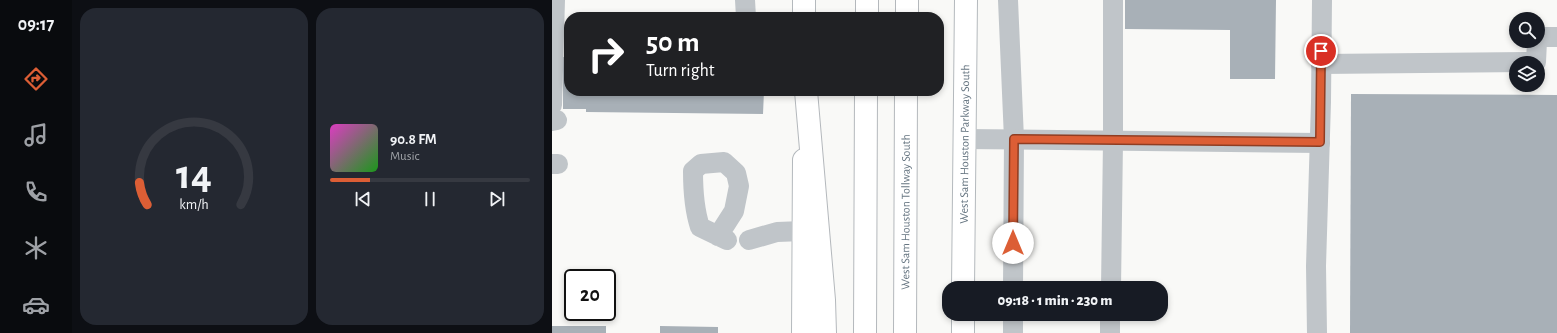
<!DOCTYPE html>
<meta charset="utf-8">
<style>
body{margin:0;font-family:"Alegreya Sans",sans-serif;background:#242831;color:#f1f3f6;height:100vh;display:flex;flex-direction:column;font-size:15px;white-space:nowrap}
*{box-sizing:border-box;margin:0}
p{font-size:13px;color:#9ea1a6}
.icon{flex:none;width:22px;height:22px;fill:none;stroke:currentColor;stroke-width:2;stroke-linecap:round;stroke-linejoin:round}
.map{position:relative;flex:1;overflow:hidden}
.panel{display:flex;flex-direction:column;gap:8px;padding:8px;background:#0d0f14;width:480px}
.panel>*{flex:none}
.guide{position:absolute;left:12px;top:12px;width:380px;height:84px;border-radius:16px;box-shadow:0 2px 6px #0003;background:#202124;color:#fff;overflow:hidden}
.fabs{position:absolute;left:957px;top:12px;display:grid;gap:8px}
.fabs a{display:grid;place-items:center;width:36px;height:36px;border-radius:50%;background:#171b24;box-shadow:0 2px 6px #0003;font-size:20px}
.speed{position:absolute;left:12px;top:269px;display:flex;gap:8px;font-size:20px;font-weight:700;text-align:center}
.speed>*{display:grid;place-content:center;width:52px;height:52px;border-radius:50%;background:#171b24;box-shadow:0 2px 6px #0003;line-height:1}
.speed .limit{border:2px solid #111;border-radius:6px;background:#fff;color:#111}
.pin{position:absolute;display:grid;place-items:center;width:34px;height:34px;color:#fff;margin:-17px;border:2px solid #fff;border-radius:50%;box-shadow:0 1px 4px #0007}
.me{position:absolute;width:44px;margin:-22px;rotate:0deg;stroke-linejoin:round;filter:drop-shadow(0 0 3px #0008)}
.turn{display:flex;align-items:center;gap:14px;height:84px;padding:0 16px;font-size:18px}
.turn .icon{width:52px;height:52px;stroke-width:2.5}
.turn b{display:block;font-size:28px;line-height:34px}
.panel .card{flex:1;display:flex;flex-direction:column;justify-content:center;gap:6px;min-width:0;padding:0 14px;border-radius:16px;background:#242831}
.panel .dial{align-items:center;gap:0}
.dial svg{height:104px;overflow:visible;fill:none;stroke:#363941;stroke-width:7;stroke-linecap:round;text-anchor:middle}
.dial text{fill:#f1f3f6;stroke:none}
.song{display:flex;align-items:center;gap:12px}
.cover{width:48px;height:48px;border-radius:6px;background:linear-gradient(135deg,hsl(310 70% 55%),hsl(120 70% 35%))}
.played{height:4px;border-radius:2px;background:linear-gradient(90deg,#dc5e35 20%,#363941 20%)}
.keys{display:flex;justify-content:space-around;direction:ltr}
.panel .tiles{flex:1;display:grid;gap:8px;grid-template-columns:repeat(2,1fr)}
.trip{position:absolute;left:390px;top:281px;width:226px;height:40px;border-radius:16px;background:#171b24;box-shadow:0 2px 6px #0003;font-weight:800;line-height:40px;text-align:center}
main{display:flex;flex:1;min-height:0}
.dock{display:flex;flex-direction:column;width:72px;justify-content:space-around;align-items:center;background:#090b0e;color:#9ea1a6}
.dock .icon{width:28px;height:28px}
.dock .current{color:#dc5e35}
.dock b{font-size:18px;color:#f1f3f6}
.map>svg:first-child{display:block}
.building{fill:#a8b0b7}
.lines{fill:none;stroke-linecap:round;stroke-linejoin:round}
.major-casing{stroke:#b4b9bd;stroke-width:24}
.highway-casing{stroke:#b4b8bc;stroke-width:24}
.minor{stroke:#c0c5c9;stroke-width:20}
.major{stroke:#fff;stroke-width:22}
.highway{stroke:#fff;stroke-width:22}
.route-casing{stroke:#8f3d22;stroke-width:10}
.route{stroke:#dc5e35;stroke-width:7}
.labels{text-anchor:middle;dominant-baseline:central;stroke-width:4;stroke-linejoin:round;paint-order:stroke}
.street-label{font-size:12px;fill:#667581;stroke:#fff}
</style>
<main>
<nav class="dock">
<b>09:17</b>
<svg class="icon current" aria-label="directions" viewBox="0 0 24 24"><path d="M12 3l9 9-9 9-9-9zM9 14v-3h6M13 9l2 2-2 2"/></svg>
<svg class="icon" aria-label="music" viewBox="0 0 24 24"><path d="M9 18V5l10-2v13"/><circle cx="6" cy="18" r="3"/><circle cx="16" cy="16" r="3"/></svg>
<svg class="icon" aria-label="phone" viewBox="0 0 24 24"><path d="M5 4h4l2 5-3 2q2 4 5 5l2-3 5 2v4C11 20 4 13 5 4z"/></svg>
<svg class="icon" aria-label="climate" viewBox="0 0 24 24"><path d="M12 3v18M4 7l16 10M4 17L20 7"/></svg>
<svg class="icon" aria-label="car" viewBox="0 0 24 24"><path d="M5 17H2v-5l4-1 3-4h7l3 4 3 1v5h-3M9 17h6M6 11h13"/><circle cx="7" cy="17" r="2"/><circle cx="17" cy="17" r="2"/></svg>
</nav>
<section class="panel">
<div class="tiles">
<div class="card dial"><svg viewBox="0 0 100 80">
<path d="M14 69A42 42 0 1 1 86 69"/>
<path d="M14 69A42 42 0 0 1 8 52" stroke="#dc5e35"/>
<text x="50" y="56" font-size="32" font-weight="700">14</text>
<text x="50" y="72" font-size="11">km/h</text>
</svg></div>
<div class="card">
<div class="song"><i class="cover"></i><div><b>90.8 FM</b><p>Music</p></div></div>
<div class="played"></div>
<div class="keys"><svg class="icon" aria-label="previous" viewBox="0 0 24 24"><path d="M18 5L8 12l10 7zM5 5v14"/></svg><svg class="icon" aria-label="pause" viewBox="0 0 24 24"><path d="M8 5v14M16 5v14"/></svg><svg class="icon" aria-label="next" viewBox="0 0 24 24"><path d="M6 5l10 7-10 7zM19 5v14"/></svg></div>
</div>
</div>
</section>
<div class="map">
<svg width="1005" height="333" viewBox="0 0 1005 333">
<rect width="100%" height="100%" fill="#f9f9f7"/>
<g class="building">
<polygon points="573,0 724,0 723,79 678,79 678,30 573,29"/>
<polygon points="11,57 17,57 17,91 212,91 211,114 34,112 34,109 11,109"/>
<polygon points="799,94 1005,95 1005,333 798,333"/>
<rect x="0" y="326" width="54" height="7"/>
<polygon points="108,326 166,327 166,333 108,333"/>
</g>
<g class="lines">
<g class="major-casing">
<g id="major">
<polyline points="252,17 252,0"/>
<path id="s1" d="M411,288l3,-288"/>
<polyline points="251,333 252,160"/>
<polyline points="411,333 411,314"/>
</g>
</g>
<g class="highway-casing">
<g id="highway">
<polyline points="315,17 315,0"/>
<polyline points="355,17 355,0"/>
<polyline points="254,91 272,300 273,333"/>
<polyline points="313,333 314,91"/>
<path id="s2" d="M353,333l1,-242"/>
</g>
</g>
<g class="minor">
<polyline points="193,0 194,17"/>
<polyline points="456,0 462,139 461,288"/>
<polyline points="986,37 1005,37"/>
<polyline points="769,64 984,62 985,41"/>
<polyline points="0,105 3,0"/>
<polyline points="0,121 5,120"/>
<polyline points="412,139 768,143"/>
<polyline points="0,164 6,164"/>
<path d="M166,236l16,-25 5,-25 -3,-13 -12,-11 -23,2 -8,7c0,19 1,38 7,56l27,13"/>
<polyline points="197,240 225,232 251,231"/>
<polyline points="559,288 561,141 561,0"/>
<polyline points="461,333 461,314"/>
<polyline points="558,333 558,314"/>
<polyline points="765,333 764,266 769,102 770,0"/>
</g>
<use href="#major" class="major"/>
<use href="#highway" class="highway"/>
</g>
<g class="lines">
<g class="route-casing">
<polyline id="route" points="461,243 462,139 768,142 769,51"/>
</g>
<use href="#route" class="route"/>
</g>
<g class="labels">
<g class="street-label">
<text stroke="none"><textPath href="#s1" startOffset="144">West Sam Houston Parkway South</textPath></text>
<text stroke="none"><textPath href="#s2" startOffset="121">West Sam Houston Tollway South</textPath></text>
</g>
</g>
</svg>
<div class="fabs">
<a><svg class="icon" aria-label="search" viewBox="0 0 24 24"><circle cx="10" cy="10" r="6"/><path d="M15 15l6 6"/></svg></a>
<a><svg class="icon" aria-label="layers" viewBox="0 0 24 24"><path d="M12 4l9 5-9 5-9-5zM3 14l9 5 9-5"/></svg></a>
</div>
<div class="speed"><div class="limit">20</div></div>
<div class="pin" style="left:769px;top:51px;background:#d93025"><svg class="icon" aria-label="arrive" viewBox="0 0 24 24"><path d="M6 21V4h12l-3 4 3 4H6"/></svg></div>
<svg class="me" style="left:461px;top:243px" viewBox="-20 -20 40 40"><circle r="19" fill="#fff"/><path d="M0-13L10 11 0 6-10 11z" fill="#dc5e35"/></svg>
<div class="trip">09:18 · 1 min · 230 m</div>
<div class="guide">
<div class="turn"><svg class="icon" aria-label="right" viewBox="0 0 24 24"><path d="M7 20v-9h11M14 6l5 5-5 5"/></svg><div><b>50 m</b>Turn right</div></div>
</div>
</div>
</main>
